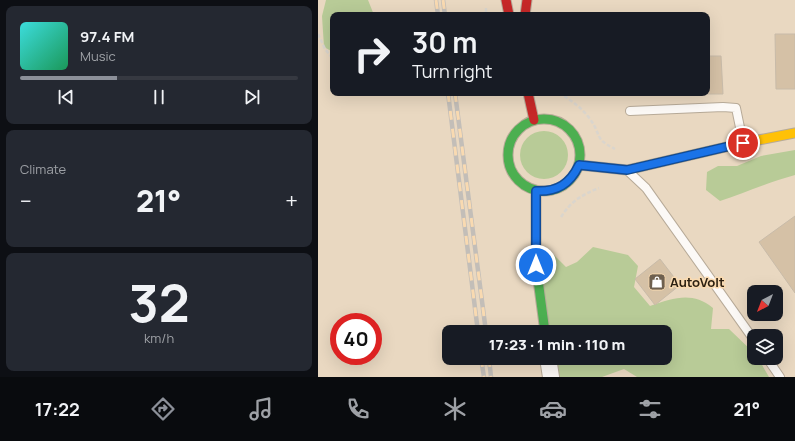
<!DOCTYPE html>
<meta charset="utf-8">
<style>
body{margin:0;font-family:Manrope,sans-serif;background:#242831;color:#f1f3f6;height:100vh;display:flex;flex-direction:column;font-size:15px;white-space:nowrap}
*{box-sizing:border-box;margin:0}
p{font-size:13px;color:#9ea1a6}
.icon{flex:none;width:22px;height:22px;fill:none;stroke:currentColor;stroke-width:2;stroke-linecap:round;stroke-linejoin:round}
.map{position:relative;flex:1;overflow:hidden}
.panel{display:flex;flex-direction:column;gap:6px;padding:6px;background:#0d0f14;width:318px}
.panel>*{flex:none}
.banner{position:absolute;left:12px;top:12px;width:380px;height:84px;border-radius:8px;box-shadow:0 4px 16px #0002;background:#171b24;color:#f1f3f6;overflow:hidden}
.needle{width:26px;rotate:222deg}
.buttons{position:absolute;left:429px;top:285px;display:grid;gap:8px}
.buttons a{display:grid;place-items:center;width:36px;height:36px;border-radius:8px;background:#171b24;box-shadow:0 4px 16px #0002;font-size:20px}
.speed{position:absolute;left:12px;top:313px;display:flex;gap:8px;font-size:20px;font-weight:700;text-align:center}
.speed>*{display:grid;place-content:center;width:52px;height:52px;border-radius:50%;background:#171b24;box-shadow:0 4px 16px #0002;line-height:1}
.speed .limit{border:6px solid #d22;background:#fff;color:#111}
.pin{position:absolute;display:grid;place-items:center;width:34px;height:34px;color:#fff;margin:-17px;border:2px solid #fff;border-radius:50%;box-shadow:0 1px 4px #0007}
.me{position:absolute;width:44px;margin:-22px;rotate:0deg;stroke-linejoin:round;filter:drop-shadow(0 0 3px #0008)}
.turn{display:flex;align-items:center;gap:14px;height:84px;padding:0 16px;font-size:18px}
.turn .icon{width:52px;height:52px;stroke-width:2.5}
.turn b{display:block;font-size:28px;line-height:34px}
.big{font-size:30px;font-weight:800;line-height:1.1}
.panel .tile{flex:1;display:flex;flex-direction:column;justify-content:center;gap:6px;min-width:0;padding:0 14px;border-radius:8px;background:#242831}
.panel .dial{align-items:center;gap:0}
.dial b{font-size:52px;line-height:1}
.song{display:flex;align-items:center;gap:12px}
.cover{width:48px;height:48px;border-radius:6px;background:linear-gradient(135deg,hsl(180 70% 55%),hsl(150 70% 35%))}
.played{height:4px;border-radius:2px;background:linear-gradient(90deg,#8c9099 35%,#363941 35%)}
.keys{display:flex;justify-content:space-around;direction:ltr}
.heat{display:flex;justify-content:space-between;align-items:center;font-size:22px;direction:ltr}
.trip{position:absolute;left:124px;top:325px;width:230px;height:40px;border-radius:8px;background:#171b24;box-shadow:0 4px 16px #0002;font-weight:800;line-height:40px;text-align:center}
.tab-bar{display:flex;height:64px;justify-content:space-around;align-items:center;background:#090b0e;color:#9ea1a6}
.tab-bar .icon{width:28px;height:28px}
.tab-bar .on{color:#8c9099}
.tab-bar b{font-size:18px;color:#f1f3f6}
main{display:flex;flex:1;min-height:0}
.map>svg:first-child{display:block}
.green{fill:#b8cb97}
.building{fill:#d5c1a6;stroke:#c8bba9}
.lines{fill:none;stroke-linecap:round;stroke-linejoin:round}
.lane-casing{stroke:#b7aa98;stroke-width:10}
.street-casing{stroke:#b7aa98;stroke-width:18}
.fast-casing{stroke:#b7aa98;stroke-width:11}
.slow-casing{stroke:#b7aa98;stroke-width:11}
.jam-casing{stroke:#b7aa98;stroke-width:11}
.path{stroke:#dad5cd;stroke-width:2.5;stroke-dasharray:4 2;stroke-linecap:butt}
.lane{stroke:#fcf9f6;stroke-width:8}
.street{stroke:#fcf9f6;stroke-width:16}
.fast{stroke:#4caf50;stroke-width:9}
.slow{stroke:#ffc107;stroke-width:9}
.jam{stroke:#c62828;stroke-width:9}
.rail-casing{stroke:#c3beb8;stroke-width:4.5}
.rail{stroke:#f9dab1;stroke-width:3;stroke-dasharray:9;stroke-linecap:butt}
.route-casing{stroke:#114b97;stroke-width:10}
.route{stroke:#1a73e8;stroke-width:7}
.labels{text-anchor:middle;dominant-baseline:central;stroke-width:3;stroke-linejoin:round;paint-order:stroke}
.poi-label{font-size:13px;font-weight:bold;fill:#2c2011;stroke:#f9dab1;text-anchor:start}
</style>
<main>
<section class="panel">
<div class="tile">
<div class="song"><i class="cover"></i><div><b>97.4 FM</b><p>Music</p></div></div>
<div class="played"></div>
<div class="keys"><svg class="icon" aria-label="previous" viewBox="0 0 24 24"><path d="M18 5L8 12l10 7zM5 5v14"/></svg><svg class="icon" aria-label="pause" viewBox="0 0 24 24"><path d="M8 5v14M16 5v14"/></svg><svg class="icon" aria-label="next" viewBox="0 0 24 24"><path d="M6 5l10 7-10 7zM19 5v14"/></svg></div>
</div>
<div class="tile"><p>Climate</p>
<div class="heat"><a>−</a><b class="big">21°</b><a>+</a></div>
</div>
<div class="tile dial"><b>32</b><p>km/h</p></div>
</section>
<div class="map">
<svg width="477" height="377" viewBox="0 0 477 377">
<rect width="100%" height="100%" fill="#e9d8c1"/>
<g class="green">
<polygon points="8,0 50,0 56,15 15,15 15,52 6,47 4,16"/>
<circle cx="226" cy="155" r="24"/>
<path d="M477,150v25c-26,7 -50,18 -75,26l-14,-11 1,-18 11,-6h19l24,-10z"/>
<path d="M275,247l35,8 10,11 -4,21 16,19c24,-8 42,-15 63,2l-2,21h18l25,24v5h4l11,19h-132l-13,-8 -22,8h-55l-3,-19h121v-26h-124l1,-65 9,-15 15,15 11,-5z"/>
</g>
<g class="building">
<polygon points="457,34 477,34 477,89 458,89"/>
<polygon points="389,56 403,56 405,94 389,94"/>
<polygon points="477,216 477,293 441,242"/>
<polygon points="342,259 362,285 337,305 317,279"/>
</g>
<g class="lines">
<g class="lane-casing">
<g id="lane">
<polyline points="312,111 405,107 418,108 425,142"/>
<polyline points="311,172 328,188 436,340"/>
<polyline points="449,358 462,377"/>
</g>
</g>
<g class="street-casing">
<polyline id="street" points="230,358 233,377"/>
</g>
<g class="fast-casing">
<g id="fast">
<circle cx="226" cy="155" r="36"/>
<polyline points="218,191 218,265 227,332"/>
</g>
</g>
<g class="slow-casing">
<polyline id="slow" points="261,165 309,170 425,143 477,133"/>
</g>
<g class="jam-casing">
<g id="jam">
<polyline points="188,0 191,15"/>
<polyline points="207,15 209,0"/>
<polyline points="210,93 216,120"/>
</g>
</g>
<g class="path">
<polyline points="168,8 168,15"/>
<polyline points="0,34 7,49 15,59"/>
<polyline points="164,93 178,95 178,93"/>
<path d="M241,93c12,7 23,15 31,26 12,16 3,19 25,30"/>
<path d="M243,217c10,-16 21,-22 38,-29"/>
</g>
<use href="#lane" class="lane"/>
<use href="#street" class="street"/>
<use href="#fast" class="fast"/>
<use href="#slow" class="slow"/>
<use href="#jam" class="jam"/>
<g class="rail-casing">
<g id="rail">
<polyline points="118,0 120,15"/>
<polyline points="125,0 127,15"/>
<polyline points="130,93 160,332"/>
<polyline points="137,93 168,332"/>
<polyline points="163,358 166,377"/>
<polyline points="171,358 173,377"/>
</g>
</g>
<use href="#rail" class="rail"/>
</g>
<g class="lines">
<g class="route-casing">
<path id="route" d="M218,265v-74c21,1 34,-7 43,-26l48,5 116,-27"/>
</g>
<use href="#route" class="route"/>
</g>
<defs>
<g id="shop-square" transform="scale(0.9)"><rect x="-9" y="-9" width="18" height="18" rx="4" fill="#6e604f" stroke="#f9dab1"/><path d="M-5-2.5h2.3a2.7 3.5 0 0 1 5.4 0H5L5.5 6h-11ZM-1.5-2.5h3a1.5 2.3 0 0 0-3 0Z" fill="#fff"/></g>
</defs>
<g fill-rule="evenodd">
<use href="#shop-square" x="339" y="282"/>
</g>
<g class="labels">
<g class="poi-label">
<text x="352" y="282">AutoVolt</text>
</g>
</g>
</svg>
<div class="buttons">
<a><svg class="needle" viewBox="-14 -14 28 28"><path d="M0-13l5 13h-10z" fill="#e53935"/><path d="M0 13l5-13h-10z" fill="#9ea1a6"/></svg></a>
<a><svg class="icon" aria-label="layers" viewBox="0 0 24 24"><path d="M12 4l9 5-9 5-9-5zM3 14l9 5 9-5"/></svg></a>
</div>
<div class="speed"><div class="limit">40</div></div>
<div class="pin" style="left:425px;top:143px;background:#d93025"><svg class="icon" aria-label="arrive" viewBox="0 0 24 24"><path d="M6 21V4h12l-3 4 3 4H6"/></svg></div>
<svg class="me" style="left:218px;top:265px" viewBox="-20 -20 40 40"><circle r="17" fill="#1a73e8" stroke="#fff" stroke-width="3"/><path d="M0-11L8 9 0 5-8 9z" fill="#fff"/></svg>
<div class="trip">17:23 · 1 min · 110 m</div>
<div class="banner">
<div class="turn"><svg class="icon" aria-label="right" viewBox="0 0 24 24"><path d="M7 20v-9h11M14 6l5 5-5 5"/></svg><div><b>30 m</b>Turn right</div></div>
</div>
</div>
</main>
<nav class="tab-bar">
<b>17:22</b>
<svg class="icon on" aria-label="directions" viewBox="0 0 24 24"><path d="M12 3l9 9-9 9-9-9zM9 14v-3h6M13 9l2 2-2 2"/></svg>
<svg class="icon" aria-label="music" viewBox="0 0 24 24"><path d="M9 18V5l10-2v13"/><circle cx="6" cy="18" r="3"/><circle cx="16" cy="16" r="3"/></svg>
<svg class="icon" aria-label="phone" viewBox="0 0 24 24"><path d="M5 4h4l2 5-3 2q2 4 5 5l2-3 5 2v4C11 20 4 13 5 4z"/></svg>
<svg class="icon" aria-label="climate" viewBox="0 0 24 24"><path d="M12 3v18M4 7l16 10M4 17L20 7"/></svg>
<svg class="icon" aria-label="car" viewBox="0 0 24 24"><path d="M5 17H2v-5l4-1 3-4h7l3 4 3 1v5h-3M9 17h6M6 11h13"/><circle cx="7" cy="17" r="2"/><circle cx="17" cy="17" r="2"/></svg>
<svg class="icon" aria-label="filters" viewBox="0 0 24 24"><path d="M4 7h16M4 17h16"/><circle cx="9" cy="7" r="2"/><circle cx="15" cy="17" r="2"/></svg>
<b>21°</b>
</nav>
